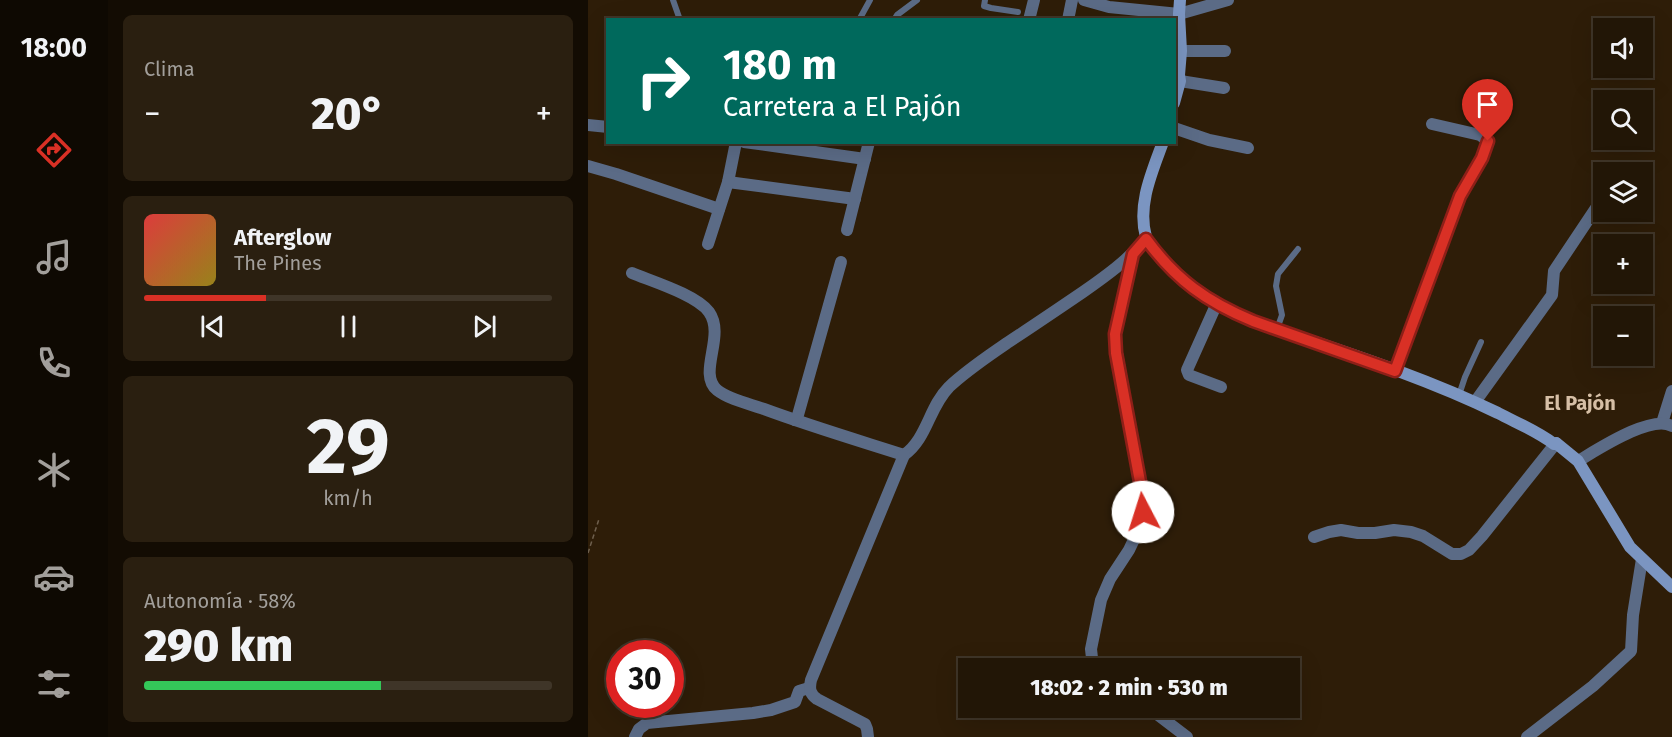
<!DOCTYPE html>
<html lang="es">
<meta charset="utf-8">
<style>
body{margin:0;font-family:"Fira Sans",sans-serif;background:#2a1f10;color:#f1f3f6;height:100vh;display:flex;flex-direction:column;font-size:22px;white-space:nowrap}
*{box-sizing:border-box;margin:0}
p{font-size:20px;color:#a29f9b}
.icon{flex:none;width:33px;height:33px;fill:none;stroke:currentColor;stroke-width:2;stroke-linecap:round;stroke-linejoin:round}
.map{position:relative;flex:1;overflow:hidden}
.side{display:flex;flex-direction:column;gap:15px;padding:15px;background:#130c03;width:480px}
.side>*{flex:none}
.guide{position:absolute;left:18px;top:18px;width:570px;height:126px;border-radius:0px;box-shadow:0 6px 24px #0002,0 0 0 2px #3f3528;background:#00695c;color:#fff;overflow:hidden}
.fabs{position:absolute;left:1005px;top:18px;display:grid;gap:12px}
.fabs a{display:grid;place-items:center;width:60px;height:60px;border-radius:0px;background:#221606;box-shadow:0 6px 24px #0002,0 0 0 2px #3f3528;font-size:30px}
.speed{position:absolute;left:18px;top:640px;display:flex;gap:12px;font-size:30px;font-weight:700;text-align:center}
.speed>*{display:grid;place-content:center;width:78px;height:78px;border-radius:50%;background:#221606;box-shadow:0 6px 24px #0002,0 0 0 2px #3f3528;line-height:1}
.speed .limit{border:9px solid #d22;background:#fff;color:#111}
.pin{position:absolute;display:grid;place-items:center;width:51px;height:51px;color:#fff;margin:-62px -26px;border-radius:50% 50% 50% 0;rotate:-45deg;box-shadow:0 0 6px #0007}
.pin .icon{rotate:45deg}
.me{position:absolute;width:66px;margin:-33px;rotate:355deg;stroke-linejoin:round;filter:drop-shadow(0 0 4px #0008)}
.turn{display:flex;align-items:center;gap:21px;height:126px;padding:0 18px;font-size:27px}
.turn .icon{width:78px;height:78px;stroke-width:2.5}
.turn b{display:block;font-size:42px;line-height:51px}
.big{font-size:45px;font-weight:800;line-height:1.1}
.side .tile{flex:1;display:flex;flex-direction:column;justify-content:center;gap:9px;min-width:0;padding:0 21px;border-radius:9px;background:#2a1f10}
.side .dial{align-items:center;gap:0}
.dial b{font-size:78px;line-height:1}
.song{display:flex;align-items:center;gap:18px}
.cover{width:72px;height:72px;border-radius:9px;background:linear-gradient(135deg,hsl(0 70% 55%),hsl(50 70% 35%))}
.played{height:6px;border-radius:3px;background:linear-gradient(90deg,#d93025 30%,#3f3528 30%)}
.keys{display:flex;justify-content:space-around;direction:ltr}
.heat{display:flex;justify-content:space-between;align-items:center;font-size:33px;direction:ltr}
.charge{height:9px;border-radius:4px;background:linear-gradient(90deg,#34c759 58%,#3f3528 0)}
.trip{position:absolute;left:370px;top:658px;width:342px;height:60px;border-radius:0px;background:#221606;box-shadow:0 6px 24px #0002,0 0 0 2px #3f3528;font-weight:800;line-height:60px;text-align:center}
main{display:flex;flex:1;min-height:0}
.menu{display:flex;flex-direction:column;width:108px;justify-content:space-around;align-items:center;background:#0e0902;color:#a29f9b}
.menu .icon{width:42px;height:42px}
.menu .current{color:#d93025}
.menu b{font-size:27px;color:#f1f3f6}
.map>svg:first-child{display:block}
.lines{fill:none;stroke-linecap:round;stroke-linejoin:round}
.path{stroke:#6f604e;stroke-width:1.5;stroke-dasharray:4.5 3;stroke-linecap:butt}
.lane{stroke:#5b6b86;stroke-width:6}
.street{stroke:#5b6b86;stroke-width:12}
.secondary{stroke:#7b95c1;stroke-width:12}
.route-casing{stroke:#8d1f18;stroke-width:15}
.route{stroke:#d93025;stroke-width:10}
.labels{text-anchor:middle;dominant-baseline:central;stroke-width:6;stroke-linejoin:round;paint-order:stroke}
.quarter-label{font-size:20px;font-weight:bold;fill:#d6bfa6;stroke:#2e1d08}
</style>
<main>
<nav class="menu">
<b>18:00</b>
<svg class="icon current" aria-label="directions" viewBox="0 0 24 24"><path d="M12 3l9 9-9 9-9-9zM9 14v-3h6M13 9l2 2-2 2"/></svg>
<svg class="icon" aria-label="music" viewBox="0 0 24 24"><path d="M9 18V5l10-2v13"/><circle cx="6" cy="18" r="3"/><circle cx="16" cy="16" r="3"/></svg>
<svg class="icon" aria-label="phone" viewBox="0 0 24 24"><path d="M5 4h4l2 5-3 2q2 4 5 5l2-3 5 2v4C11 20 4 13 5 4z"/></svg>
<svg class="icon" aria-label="climate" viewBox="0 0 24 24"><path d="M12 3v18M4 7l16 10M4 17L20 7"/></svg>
<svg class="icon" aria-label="car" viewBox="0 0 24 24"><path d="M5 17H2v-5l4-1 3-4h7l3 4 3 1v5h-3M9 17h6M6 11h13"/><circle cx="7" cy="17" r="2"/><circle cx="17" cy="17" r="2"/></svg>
<svg class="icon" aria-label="filters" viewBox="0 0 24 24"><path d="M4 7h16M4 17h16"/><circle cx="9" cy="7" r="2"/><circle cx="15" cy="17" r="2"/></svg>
</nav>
<section class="side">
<div class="tile"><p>Clima</p>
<div class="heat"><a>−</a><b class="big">20°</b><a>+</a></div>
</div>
<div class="tile">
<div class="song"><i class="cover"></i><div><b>Afterglow</b><p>The Pines</p></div></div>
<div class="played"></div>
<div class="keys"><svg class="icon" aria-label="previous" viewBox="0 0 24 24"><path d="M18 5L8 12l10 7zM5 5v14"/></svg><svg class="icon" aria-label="pause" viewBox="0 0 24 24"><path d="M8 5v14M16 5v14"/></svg><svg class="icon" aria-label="next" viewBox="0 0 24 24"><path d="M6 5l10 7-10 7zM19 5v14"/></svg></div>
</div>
<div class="tile dial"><b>29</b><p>km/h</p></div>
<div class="tile"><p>Autonomía · 58%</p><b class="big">290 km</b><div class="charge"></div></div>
</section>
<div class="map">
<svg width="1084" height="737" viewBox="0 0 1084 737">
<rect width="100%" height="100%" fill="#2e1d08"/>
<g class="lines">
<polyline class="path" points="0,553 11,519"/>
<g class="lane">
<polyline points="85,0 92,20"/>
<polyline points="397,0 396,6 403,8 430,12"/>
<polyline points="271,20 282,0"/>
<polyline points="306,20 309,15 329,0"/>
<polyline points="689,329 694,315 688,286 690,274 710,249"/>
<polyline points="871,395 877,377 893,342"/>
</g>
<g class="street">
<polyline points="496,0 521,7 591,14 640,0"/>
<polyline points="441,20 446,0"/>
<polyline points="480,20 484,0"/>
<polyline points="593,51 637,51"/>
<polyline points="592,81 636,88"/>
<polyline points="0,125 20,127"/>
<polyline points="586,128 621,140 660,148"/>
<polyline points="156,142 277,159"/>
<polyline points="0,166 28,174 131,209"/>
<polyline points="140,182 267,199"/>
<polyline points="259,230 281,142"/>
<polyline points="120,244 140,182 148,142"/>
<path d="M44,273c19,8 65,22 77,39 17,24 -12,61 8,78 13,10 33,14 47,19 46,17 93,31 140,46 23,-16 25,-48 45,-68 18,-17 38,-30 58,-44 26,-17 51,-34 76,-51 23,-16 45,-32 63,-53"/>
<polyline points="629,303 599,370 601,375 633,387"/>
<polyline points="807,371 872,196 894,158 900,141 892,135 844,124"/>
<polyline points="887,402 964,295 966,271 1016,196"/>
<polyline points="207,420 210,415 253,262"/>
<polyline points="1074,423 1084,391"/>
<path d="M990,461c19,-11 73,-47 94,-35"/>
<polyline points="726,537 741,532 753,530 770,533 787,533 806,530 823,532 835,536 864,554 873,554 881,550 894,536 968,443"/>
<polyline points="511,669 504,658 503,649 513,600 522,579 541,550 550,531 555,512 553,487 529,353 527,334 545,254"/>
<polyline points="561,708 599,737"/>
<polyline points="47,737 51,729 59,723 165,713 183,710 207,702 211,691 221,688"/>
<path d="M280,737l-1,-8 -2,-5 -48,-25c-7,-5 -8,-10 -6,-19l93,-225"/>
<polyline points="939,737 1005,686 1043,651 1045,615 1054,559"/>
</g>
<g class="secondary">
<polyline points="586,103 592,81 591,75 593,51 591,14 592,0"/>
<path d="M575,142c-11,30 -26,63 -17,95 1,6 6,11 10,15 24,32 61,53 97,69 82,28 167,54 245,92 19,10 39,18 56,31l2,-1 22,18 52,86 42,40"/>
</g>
</g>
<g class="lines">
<g class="route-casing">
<path id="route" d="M555,512l-2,-25 -25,-134 -1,-19 18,-80 13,-15c30,41 61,63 107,82l142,50 65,-175 22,-38 6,-17"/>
</g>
<use href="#route" class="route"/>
</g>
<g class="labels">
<g class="quarter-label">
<text x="992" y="403">El Pajón</text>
</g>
</g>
</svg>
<div class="fabs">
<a><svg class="icon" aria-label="sound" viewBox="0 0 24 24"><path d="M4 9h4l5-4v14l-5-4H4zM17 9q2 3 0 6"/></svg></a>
<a><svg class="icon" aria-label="search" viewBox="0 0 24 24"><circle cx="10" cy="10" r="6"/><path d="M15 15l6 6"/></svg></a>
<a><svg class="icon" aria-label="layers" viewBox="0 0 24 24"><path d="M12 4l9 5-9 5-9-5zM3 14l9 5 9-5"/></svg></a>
<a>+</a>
<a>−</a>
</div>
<div class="speed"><div class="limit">30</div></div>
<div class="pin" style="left:900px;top:141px;background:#d93025"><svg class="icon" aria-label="arrive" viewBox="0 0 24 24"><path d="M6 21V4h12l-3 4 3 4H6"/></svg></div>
<svg class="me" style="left:555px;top:512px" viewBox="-20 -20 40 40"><circle r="19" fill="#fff"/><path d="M0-13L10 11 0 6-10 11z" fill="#d93025"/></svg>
<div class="trip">18:02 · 2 min · 530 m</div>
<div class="guide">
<div class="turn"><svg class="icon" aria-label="right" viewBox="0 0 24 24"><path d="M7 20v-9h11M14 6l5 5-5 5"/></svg><div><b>180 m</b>Carretera a El Pajón</div></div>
</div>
</div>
</main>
